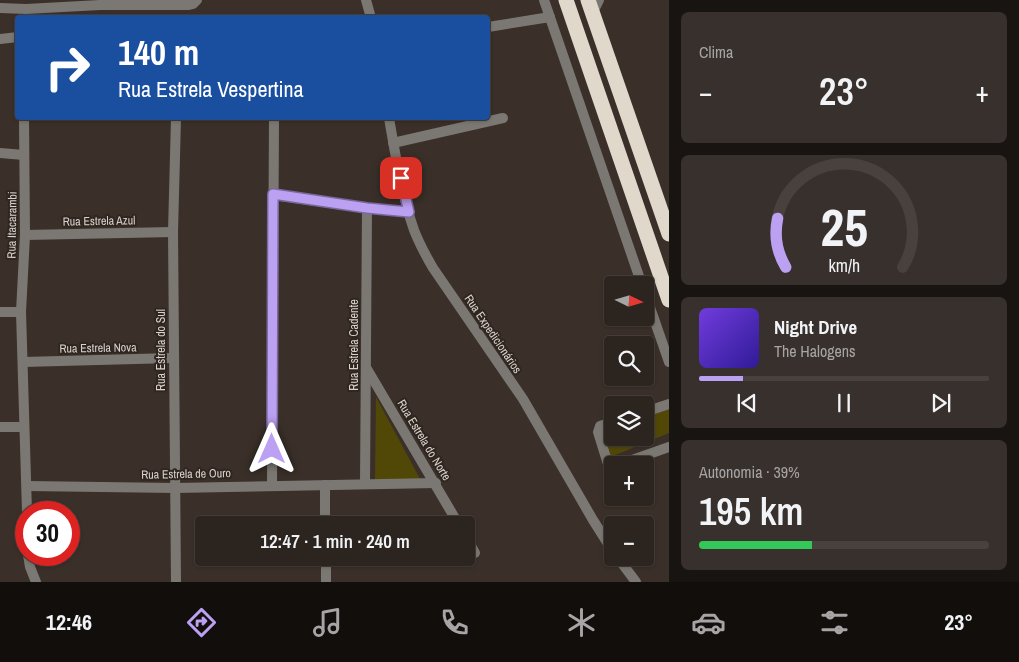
<!DOCTYPE html>
<html lang="pt">
<meta charset="utf-8">
<style>
body{margin:0;font-family:"Archivo Narrow",sans-serif;background:#38302c;color:#f1f3f6;height:100vh;display:flex;flex-direction:column;font-size:19px;white-space:nowrap}
*{box-sizing:border-box;margin:0}
p{font-size:16px;color:#a6a4a4}
.icon{flex:none;width:28px;height:28px;fill:none;stroke:currentColor;stroke-width:2;stroke-linecap:round;stroke-linejoin:round}
.map{position:relative;flex:1;overflow:hidden}
.sheet{display:flex;flex-direction:column;gap:12px;padding:12px;background:#181411;width:350px}
.sheet>*{flex:none}
.guide{position:absolute;left:15px;top:15px;width:475px;height:105px;border-radius:5px;box-shadow:0 1px 4px #0004,0 0 0 1px #48413d;background:#1a4fa0;color:#fff;overflow:hidden}
.needle{width:32px;rotate:95deg}
.fabs{position:absolute;left:604px;top:276px;display:grid;gap:10px}
.fabs a{display:grid;place-items:center;width:50px;height:50px;border-radius:5px;background:#2c241f;box-shadow:0 1px 4px #0004,0 0 0 1px #48413d;font-size:25px}
.speed{position:absolute;left:15px;top:501px;display:flex;gap:10px;font-size:25px;font-weight:700;text-align:center}
.speed>*{display:grid;place-content:center;width:65px;height:65px;border-radius:50%;background:#2c241f;box-shadow:0 1px 4px #0004,0 0 0 1px #48413d;line-height:1}
.speed .limit{border:8px solid #d22;background:#fff;color:#111}
.pin{position:absolute;display:grid;place-items:center;width:42px;height:42px;color:#fff;margin:-21px;border-radius:10px;box-shadow:0 2px 8px #0006}
.me{position:absolute;width:55px;margin:-28px;rotate:0deg;stroke-linejoin:round;filter:drop-shadow(0 0 4px #0008)}
.turn{display:flex;align-items:center;gap:18px;height:105px;padding:0 20px;font-size:22px}
.turn .icon{width:65px;height:65px;stroke-width:2.5}
.turn b{display:block;font-size:35px;line-height:42px}
.big{font-size:38px;font-weight:600;line-height:1.1}
.sheet .tile{flex:1;display:flex;flex-direction:column;justify-content:center;gap:8px;min-width:0;padding:0 18px;border-radius:8px;background:#38302c}
.sheet .dial{align-items:center;gap:0}
.dial svg{height:130px;overflow:visible;fill:none;stroke:#48413d;stroke-width:7;stroke-linecap:round;text-anchor:middle}
.dial text{fill:#f1f3f6;stroke:none}
.song{display:flex;align-items:center;gap:15px}
.cover{width:60px;height:60px;border-radius:8px;background:linear-gradient(135deg,hsl(260 70% 55%),hsl(250 70% 35%))}
.played{height:5px;border-radius:2px;background:linear-gradient(90deg,#bca0f2 15%,#48413d 15%)}
.keys{display:flex;justify-content:space-around;direction:ltr}
.heat{display:flex;justify-content:space-between;align-items:center;font-size:28px;direction:ltr}
.charge{height:8px;border-radius:4px;background:linear-gradient(90deg,#34c759 39%,#48413d 0)}
.trip{position:absolute;left:195px;top:516px;width:280px;height:50px;border-radius:5px;background:#2c241f;box-shadow:0 1px 4px #0004,0 0 0 1px #48413d;font-weight:600;line-height:50px;text-align:center}
.dock{display:flex;height:80px;justify-content:space-around;align-items:center;background:#120e0c;color:#a6a4a4}
.dock .icon{width:35px;height:35px}
.dock .selected{color:#bca0f2}
.dock b{font-size:22px;color:#f1f3f6}
main{display:flex;flex:1;min-height:0}
.map>svg:first-child{display:block}
.green{fill:#514808}
.lines{fill:none;stroke-linecap:round;stroke-linejoin:round}
.street{stroke:#7b7873;stroke-width:10}
.highway{stroke:#e0d8cb;stroke-width:15}
.route-casing{stroke:#7a689d;stroke-width:12}
.route{stroke:#bca0f2;stroke-width:9}
.labels{text-anchor:middle;dominant-baseline:central;stroke-width:4;stroke-linejoin:round;paint-order:stroke}
.street-label{font-size:12px;fill:#d9d2ce;stroke:#302620}
</style>
<main>
<div class="map">
<svg width="669" height="582" viewBox="0 0 669 582">
<rect width="100%" height="100%" fill="#3a3029"/>
<g class="green">
<polygon points="376,397 420,479 375,481"/>
<polygon points="669,408 669,433 608,458 599,433 612,428 612,438 645,438 645,417"/>
</g>
<g class="lines">
<g class="street">
<polyline points="366,0 371,18"/>
<polyline points="544,0 642,285"/>
<polyline points="0,8 26,9 100,5 189,5 193,4 197,0"/>
<polyline points="592,14 599,0"/>
<polyline points="488,27 550,17"/>
<polyline points="0,39 18,37"/>
<polyline points="24,118 25,235 21,312 27,512"/>
<polyline points="176,118 173,232 176,582"/>
<path d="M389,118c6,35 13,78 25,112 5,13 12,26 19,38l90,131 70,121 19,30"/>
<polyline points="393,143 503,118"/>
<polyline points="0,153 24,155"/>
<polyline points="273,195 367,208 409,212"/>
<polyline points="25,235 173,232"/>
<polyline points="645,293 669,362"/>
<polyline points="0,312 21,312"/>
<polyline points="23,362 173,358"/>
<polyline points="367,369 459,525"/>
<polyline points="645,412 669,404"/>
<polyline points="612,422 600,426 598,432 612,477"/>
<polyline points="0,427 24,427"/>
<polyline points="618,465 669,447"/>
<polyline points="365,483 367,208"/>
<polyline points="272,485 274,118"/>
<polyline points="325,485 325,525"/>
<polyline points="27,486 175,488 436,483"/>
<polyline points="619,498 620,502"/>
<polyline points="466,537 475,553"/>
<polyline points="28,555 30,567 36,582"/>
<polyline points="326,558 326,582"/>
<polyline points="618,558 636,582"/>
</g>
<g class="highway">
<polyline points="566,0 669,300"/>
<polyline points="588,0 669,234"/>
</g>
</g>
<g class="lines">
<g class="route-casing">
<polyline id="route" points="272,449 273,194 367,208 409,212 401,178"/>
</g>
<use href="#route" class="route"/>
</g>
<g class="labels">
<g class="street-label">
<text transform="translate(99 221) rotate(-1)">Rua Estrela Azul</text>
<text transform="translate(12 225) rotate(-89)">Rua Itacarambi</text>
<text transform="translate(493 334) rotate(56)">Rua Expedicionários</text>
<text transform="translate(354 345) rotate(-90)">Rua Estrela Cadente</text>
<text transform="translate(98 348) rotate(-1)">Rua Estrela Nova</text>
<text transform="translate(161 350) rotate(-90)">Rua Estrela do Sul</text>
<text transform="translate(424 440) rotate(59)">Rua Estrela do Norte</text>
<text transform="translate(186 474) rotate(-1)">Rua Estrela de Ouro</text>
</g>
</g>
</svg>
<div class="fabs">
<a><svg class="needle" viewBox="-14 -14 28 28"><path d="M0-13l5 13h-10z" fill="#e53935"/><path d="M0 13l5-13h-10z" fill="#a6a4a4"/></svg></a>
<a><svg class="icon" aria-label="search" viewBox="0 0 24 24"><circle cx="10" cy="10" r="6"/><path d="M15 15l6 6"/></svg></a>
<a><svg class="icon" aria-label="layers" viewBox="0 0 24 24"><path d="M12 4l9 5-9 5-9-5zM3 14l9 5 9-5"/></svg></a>
<a>+</a>
<a>−</a>
</div>
<div class="speed"><div class="limit">30</div></div>
<div class="pin" style="left:401px;top:178px;background:#d93025"><svg class="icon" aria-label="arrive" viewBox="0 0 24 24"><path d="M6 21V4h12l-3 4 3 4H6"/></svg></div>
<svg class="me" style="left:272px;top:449px" viewBox="-20 -20 40 40"><path d="M0-17L14 15 0 8-14 15z" fill="#bca0f2" stroke="#fff" stroke-width="4"/></svg>
<div class="trip">12:47 · 1 min · 240 m</div>
<div class="guide">
<div class="turn"><svg class="icon" aria-label="right" viewBox="0 0 24 24"><path d="M7 20v-9h11M14 6l5 5-5 5"/></svg><div><b>140 m</b>Rua Estrela Vespertina</div></div>
</div>
</div>
<section class="sheet">
<div class="tile"><p>Clima</p>
<div class="heat"><a>−</a><b class="big">23°</b><a>+</a></div>
</div>
<div class="tile dial"><svg viewBox="0 0 100 80">
<path d="M14 69A42 42 0 1 1 86 69"/>
<path d="M14 69A42 42 0 0 1 9 39" stroke="#bca0f2"/>
<text x="50" y="56" font-size="32" font-weight="700">25</text>
<text x="50" y="72" font-size="11">km/h</text>
</svg></div>
<div class="tile">
<div class="song"><i class="cover"></i><div><b>Night Drive</b><p>The Halogens</p></div></div>
<div class="played"></div>
<div class="keys"><svg class="icon" aria-label="previous" viewBox="0 0 24 24"><path d="M18 5L8 12l10 7zM5 5v14"/></svg><svg class="icon" aria-label="pause" viewBox="0 0 24 24"><path d="M8 5v14M16 5v14"/></svg><svg class="icon" aria-label="next" viewBox="0 0 24 24"><path d="M6 5l10 7-10 7zM19 5v14"/></svg></div>
</div>
<div class="tile"><p>Autonomia · 39%</p><b class="big">195 km</b><div class="charge"></div></div>
</section>
</main>
<nav class="dock">
<b>12:46</b>
<svg class="icon selected" aria-label="directions" viewBox="0 0 24 24"><path d="M12 3l9 9-9 9-9-9zM9 14v-3h6M13 9l2 2-2 2"/></svg>
<svg class="icon" aria-label="music" viewBox="0 0 24 24"><path d="M9 18V5l10-2v13"/><circle cx="6" cy="18" r="3"/><circle cx="16" cy="16" r="3"/></svg>
<svg class="icon" aria-label="phone" viewBox="0 0 24 24"><path d="M5 4h4l2 5-3 2q2 4 5 5l2-3 5 2v4C11 20 4 13 5 4z"/></svg>
<svg class="icon" aria-label="climate" viewBox="0 0 24 24"><path d="M12 3v18M4 7l16 10M4 17L20 7"/></svg>
<svg class="icon" aria-label="car" viewBox="0 0 24 24"><path d="M5 17H2v-5l4-1 3-4h7l3 4 3 1v5h-3M9 17h6M6 11h13"/><circle cx="7" cy="17" r="2"/><circle cx="17" cy="17" r="2"/></svg>
<svg class="icon" aria-label="filters" viewBox="0 0 24 24"><path d="M4 7h16M4 17h16"/><circle cx="9" cy="7" r="2"/><circle cx="15" cy="17" r="2"/></svg>
<b>23°</b>
</nav>
